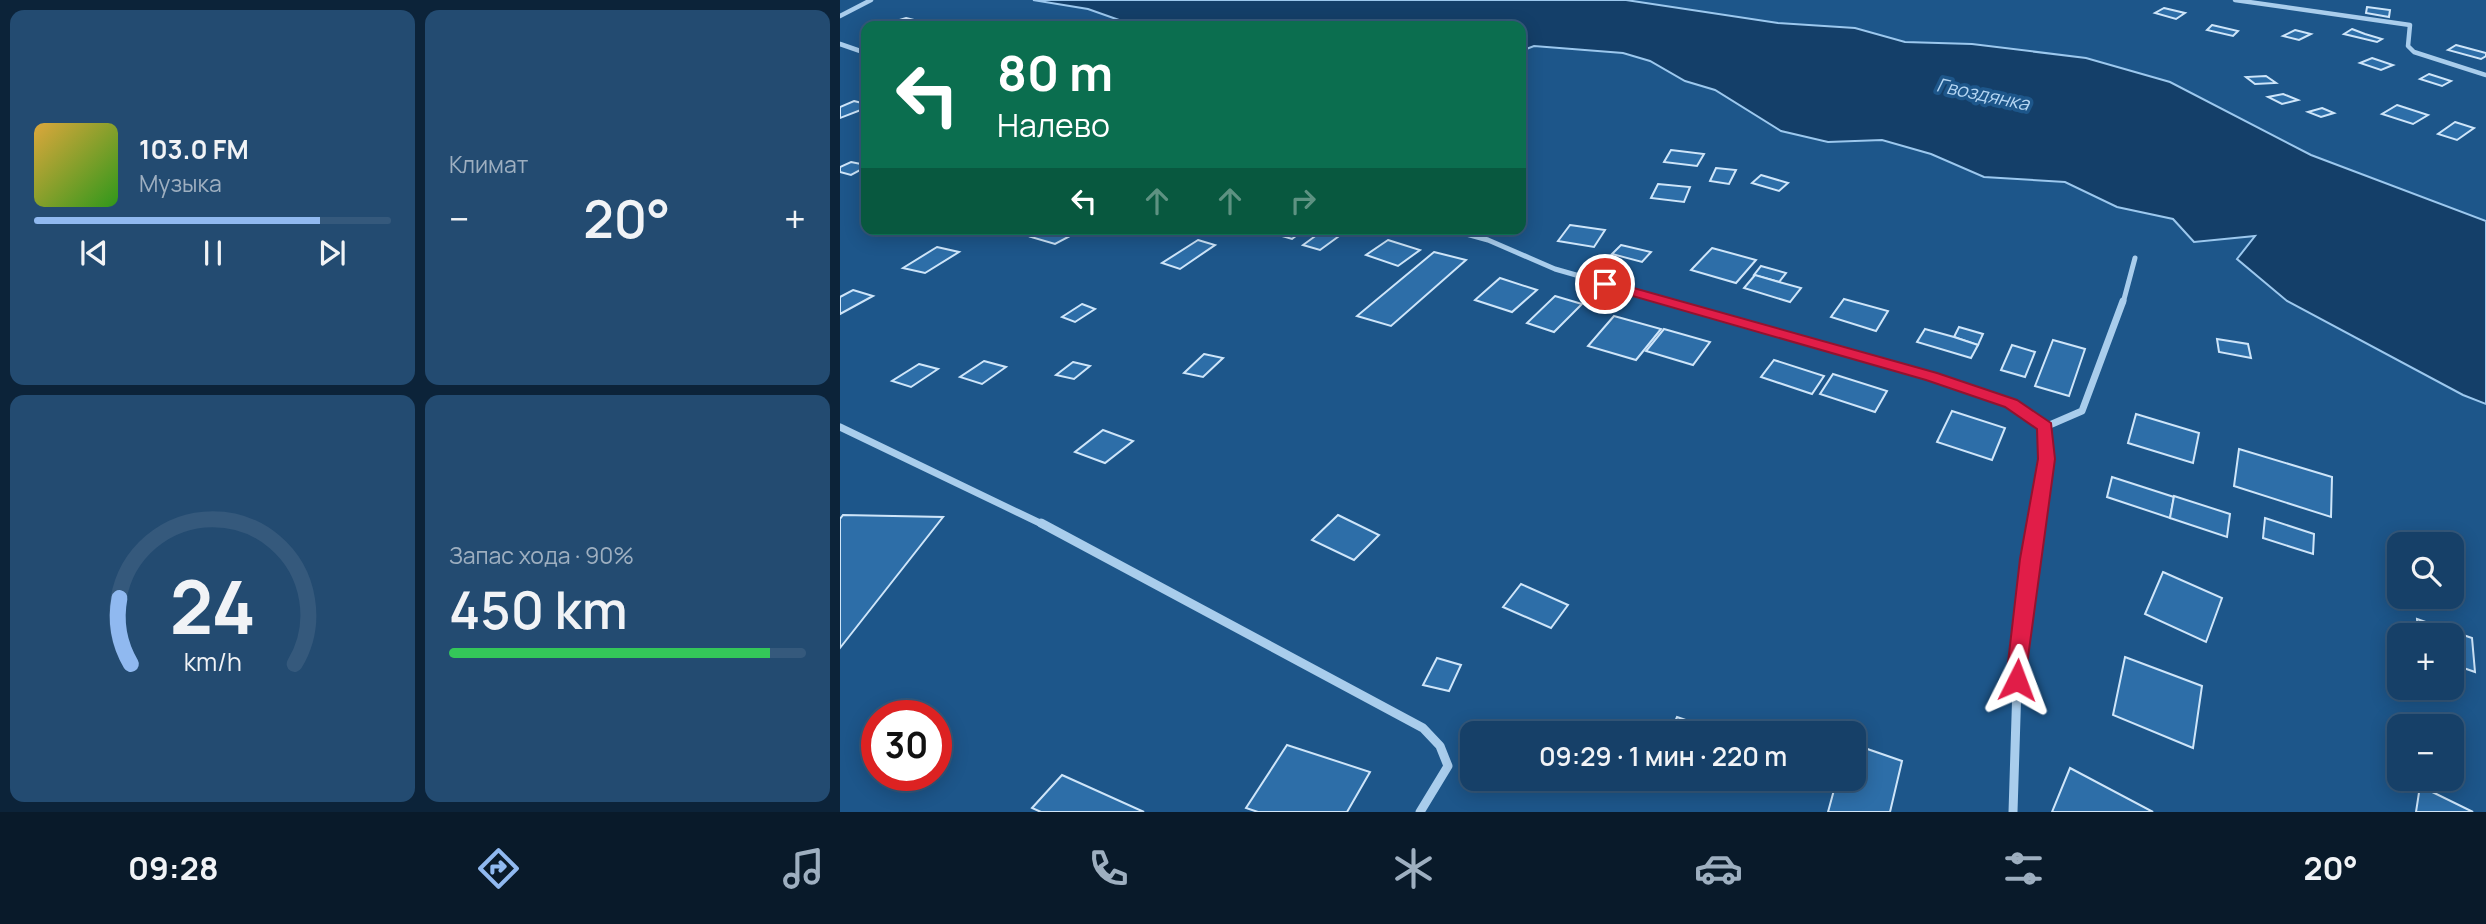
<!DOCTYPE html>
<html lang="ru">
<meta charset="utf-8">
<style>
body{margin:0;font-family:Manrope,sans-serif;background:#234b71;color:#f1f3f6;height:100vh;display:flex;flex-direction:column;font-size:26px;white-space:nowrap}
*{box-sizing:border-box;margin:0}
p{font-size:23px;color:#9eafc0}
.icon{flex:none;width:38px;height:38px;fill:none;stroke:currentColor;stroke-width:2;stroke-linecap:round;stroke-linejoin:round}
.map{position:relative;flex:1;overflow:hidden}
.sheet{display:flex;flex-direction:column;gap:10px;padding:10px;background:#0c2339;width:840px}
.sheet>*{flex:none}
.hud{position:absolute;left:21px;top:21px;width:665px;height:214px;border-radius:14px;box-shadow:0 4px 18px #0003,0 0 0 2px #35597c;background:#0b6e4f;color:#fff;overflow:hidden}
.controls{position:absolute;left:1547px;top:532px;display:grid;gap:14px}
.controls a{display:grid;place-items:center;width:77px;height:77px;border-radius:14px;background:#164068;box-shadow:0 4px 18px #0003,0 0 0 2px #35597c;font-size:35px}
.speed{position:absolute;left:21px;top:700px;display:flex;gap:14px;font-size:35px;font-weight:700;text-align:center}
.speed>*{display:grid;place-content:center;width:91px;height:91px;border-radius:50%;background:#164068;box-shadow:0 4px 18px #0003,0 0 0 2px #35597c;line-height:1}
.speed .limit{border:10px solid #d22;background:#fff;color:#111}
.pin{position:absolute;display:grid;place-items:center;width:60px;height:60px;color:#fff;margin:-30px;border:4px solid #fff;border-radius:50%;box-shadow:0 2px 7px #0007}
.me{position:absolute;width:77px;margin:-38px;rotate:3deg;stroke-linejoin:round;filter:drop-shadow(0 0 5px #0008)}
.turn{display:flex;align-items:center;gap:24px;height:147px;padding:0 21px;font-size:32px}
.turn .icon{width:91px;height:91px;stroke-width:2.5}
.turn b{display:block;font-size:49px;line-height:60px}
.lanes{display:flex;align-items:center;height:66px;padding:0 21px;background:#0003;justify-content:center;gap:35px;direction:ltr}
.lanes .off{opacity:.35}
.big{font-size:52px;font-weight:600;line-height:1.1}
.sheet .card{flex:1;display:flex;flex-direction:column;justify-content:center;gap:10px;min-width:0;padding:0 24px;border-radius:14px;background:#234b71}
.sheet .dial{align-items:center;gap:0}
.dial svg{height:182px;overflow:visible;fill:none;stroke:#35597c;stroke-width:7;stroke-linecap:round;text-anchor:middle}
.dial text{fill:#f1f3f6;stroke:none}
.song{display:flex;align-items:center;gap:21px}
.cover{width:84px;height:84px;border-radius:10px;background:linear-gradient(135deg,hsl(40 70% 55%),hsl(110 70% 35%))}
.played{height:7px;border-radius:4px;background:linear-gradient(90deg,#90b9f0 80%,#35597c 80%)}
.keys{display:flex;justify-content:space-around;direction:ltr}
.heat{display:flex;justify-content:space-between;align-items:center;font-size:38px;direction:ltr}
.charge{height:10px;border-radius:5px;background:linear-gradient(90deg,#34c759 90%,#35597c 0)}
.sheet .tiles{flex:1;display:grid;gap:10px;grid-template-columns:repeat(2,1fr)}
.trip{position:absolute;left:620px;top:721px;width:406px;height:70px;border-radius:14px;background:#164068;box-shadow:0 4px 18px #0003,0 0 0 2px #35597c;font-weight:600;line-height:70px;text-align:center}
.tab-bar{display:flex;height:112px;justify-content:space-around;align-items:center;background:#091a2a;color:#9eafc0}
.tab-bar .icon{width:49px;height:49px}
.tab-bar .active{color:#90b9f0}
.tab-bar b{font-size:32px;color:#f1f3f6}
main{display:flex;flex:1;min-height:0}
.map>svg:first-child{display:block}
.water{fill:#143f69;stroke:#9cc8ee;stroke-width:2}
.building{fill:#2d6ea8;stroke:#cee5f9;stroke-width:2}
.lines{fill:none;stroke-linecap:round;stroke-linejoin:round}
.street-far3{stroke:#a9cdec;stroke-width:4.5}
.street-far2{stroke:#a9cdec;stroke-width:5}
.street-far1{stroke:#a9cdec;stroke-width:7}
.street{stroke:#a9cdec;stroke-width:9}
.route{fill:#e11d48;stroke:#92132f;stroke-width:2}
.labels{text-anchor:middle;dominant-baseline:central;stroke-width:7;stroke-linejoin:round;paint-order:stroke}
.far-water-label{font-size:19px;font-style:italic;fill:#b5d6f3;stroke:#1d568a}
</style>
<main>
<section class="sheet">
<div class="tiles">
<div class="card">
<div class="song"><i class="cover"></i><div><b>103.0 FM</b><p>Музыка</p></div></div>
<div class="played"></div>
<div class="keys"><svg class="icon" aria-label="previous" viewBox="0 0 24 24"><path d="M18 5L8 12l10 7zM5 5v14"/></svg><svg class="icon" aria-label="pause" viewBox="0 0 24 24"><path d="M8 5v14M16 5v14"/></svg><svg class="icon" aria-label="next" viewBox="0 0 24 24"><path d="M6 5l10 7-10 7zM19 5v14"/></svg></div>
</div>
<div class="card"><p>Климат</p>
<div class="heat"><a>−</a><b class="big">20°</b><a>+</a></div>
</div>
<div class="card dial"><svg viewBox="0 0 100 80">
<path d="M14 69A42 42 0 1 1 86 69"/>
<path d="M14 69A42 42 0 0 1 9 40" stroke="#90b9f0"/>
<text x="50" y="56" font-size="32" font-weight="700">24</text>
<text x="50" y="72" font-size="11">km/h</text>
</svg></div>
<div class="card"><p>Запас хода · 90%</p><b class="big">450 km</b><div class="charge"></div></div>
</div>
</section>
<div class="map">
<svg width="1646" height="812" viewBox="0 0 1646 812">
<rect width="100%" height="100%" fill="#1d568a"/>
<polygon class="water" points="193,0 786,0 938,23 1015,28 1065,42 1132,44 1246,58 1330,82 1471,155 1646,221 1646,404 1623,395 1447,301 1397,259 1415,236 1354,242 1333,219 1277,207 1225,182 1144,177 1091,154 1042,140 988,142 941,131 875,90 845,81 810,61 783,53 694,46 681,51 681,26 296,26 248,9"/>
<g class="building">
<polygon points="1527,7 1550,10 1549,17 1526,13"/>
<polygon points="1324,8 1345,13 1336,19 1315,13"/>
<polygon points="66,18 74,20 64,24 71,26 39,26"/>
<polygon points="1372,25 1398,31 1393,36 1367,30"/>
<polygon points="1512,29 1525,34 1542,39 1537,42 1504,34"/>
<polygon points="1455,30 1471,34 1459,40 1443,36"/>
<polygon points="1616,45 1646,53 1646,56 1641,59 1608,50"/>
<polygon points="1532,58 1553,65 1541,70 1520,63"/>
<polygon points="1589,74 1611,81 1602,86 1580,79"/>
<polygon points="1426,76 1436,83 1415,84 1406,77"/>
<polygon points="1443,94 1458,100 1442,104 1428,97"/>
<polygon points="14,101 26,104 26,108 0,118 0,107"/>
<polygon points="1557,105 1588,115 1573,124 1542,114"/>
<polygon points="1482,108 1494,113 1481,117 1468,112"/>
<polygon points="1615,122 1634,128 1617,140 1598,134"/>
<polygon points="831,150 864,154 857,166 824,162"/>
<polygon points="11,162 26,165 26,167 11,175 0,172 0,167"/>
<polygon points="876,168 896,170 889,184 870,181"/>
<polygon points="921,175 948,183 939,191 912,183"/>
<polygon points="818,184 850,187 844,202 811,198"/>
<polygon points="730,225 765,230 754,247 718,241"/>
<polygon points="205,229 220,229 234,234 215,244 191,237"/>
<polygon points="419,229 465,229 452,239"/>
<polygon points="485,229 506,231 480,250 463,245"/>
<polygon points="358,240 375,245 340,269 322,263"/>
<polygon points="548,240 580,250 558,266 526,255"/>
<polygon points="781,245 811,252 802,262 772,254"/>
<polygon points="97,247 119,252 85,273 63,268"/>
<polygon points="872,248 916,260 896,283 851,270"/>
<polygon points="594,252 626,260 551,326 517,316"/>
<polygon points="921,266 946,273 939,282 914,275"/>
<polygon points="915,275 939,282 961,288 950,302 904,288"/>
<polygon points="660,278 697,290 672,312 635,300"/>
<polygon points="13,290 33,296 0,314 0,297"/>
<polygon points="715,296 742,304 714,332 687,323"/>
<polygon points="1004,299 1048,311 1036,331 991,317"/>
<polygon points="242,304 255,309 235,322 222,317"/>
<polygon points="774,316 821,329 796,360 748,346"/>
<polygon points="1119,327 1143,334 1138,345 1114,337"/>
<polygon points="824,329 870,342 853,365 806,351"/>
<polygon points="1085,329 1114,337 1138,345 1131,358 1077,342"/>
<polygon points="1377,339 1408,344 1411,358 1379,352"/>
<polygon points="1213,340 1245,349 1229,396 1195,386"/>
<polygon points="1172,345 1195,352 1185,377 1161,370"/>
<polygon points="364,354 383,358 363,377 344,373"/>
<polygon points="934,360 984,376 972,394 921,377"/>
<polygon points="144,361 166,367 142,384 120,377"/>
<polygon points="233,362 250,366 234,379 216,375"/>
<polygon points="79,364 98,369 71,387 52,381"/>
<polygon points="993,374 1047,391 1035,412 980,394"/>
<polygon points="1112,411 1165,428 1152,460 1097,442"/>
<polygon points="1296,414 1359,433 1353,463 1288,443"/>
<polygon points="263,430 293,441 265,463 235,452"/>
<polygon points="1399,449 1492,477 1491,517 1394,486"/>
<polygon points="1272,477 1334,497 1330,518 1267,497"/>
<polygon points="1334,496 1390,514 1387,537 1330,518"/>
<polygon points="3,515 103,517 0,648 0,519"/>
<polygon points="498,515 539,535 514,560 472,540"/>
<polygon points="1425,518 1474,534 1473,554 1423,538"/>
<polygon points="1323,572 1382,598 1366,642 1305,614"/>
<polygon points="681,584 728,605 711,628 663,607"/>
<polygon points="1577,619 1632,638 1635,672 1612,664 1612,635 1578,635"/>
<polygon points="1285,657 1362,686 1353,748 1273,715"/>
<polygon points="597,658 621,665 609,691 583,685"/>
<polygon points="837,717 883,733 830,733"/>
<polygon points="1013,744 1062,761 1050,812 988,812 997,779 1013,779"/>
<polygon points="447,745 530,772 507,812 418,812 406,808"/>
<polygon points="1230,768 1313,812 1212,812"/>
<polygon points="222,775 304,812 201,812 192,808"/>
<polygon points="1580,786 1633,812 1576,812"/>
</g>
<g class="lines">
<g class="street-far3">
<polyline points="1395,0 1570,25 1568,46 1574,52 1646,75"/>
<polyline points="0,16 31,0"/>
<polyline points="0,44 26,53"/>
</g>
<g class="street-far2">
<polyline points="608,229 648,240 715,269 834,303"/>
<polyline points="1283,303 1295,258"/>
</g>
<g class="street-far1">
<polyline points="828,301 1091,376 1171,403 1205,427 1206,459 1197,525"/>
<polyline points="0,427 204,525"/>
<polyline points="1205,427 1242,411 1283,301"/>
</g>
<g class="street">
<polyline points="201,523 583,728 600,746 608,766 580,812"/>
<polyline points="1173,812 1178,654 1197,523"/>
</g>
</g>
<polygon class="route" points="765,280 1097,373 1177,400 1211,423 1215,459 1184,687 1177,689 1169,687 1166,680 1180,559 1198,459 1197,429 1165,407 1086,380 761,287 759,284"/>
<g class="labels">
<g class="far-water-label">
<text transform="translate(1143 94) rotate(12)">Гвоздянка</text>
</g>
</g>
</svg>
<div class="controls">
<a><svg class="icon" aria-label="search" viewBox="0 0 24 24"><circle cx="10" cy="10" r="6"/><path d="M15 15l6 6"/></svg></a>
<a>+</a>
<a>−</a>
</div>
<div class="speed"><div class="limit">30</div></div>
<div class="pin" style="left:765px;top:284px;background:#d93025"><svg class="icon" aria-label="arrive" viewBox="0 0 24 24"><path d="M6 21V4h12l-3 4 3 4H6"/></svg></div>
<svg class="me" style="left:1177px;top:680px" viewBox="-20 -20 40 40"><path d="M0-17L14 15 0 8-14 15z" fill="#e11d48" stroke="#fff" stroke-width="4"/></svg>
<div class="trip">09:29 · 1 мин · 220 m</div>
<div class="hud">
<div class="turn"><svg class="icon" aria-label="left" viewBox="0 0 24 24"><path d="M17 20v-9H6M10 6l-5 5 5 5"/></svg><div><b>80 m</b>Налево</div></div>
<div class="lanes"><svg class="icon" aria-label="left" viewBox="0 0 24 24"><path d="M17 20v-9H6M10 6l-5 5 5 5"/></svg><svg class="icon off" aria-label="ahead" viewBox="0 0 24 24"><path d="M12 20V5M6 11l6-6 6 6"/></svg><svg class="icon off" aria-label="ahead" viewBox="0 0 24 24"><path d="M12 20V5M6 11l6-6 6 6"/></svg><svg class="icon off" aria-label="right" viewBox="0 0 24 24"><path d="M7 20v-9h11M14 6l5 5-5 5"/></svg></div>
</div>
</div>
</main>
<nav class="tab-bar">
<b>09:28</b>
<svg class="icon active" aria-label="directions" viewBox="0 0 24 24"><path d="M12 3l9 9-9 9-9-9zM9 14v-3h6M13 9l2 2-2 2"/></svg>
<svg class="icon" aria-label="music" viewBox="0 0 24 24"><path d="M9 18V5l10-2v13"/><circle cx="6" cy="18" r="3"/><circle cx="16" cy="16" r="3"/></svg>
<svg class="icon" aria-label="phone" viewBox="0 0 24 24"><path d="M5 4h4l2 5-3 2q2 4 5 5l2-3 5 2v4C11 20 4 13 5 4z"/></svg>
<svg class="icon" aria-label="climate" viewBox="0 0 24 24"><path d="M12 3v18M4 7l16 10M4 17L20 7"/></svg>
<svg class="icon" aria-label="car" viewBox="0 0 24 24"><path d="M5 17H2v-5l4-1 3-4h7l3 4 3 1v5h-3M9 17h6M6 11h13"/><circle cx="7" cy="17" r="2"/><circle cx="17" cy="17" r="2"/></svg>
<svg class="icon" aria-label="filters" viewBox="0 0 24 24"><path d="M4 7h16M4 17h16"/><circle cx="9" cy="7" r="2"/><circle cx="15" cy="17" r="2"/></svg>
<b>20°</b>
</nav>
